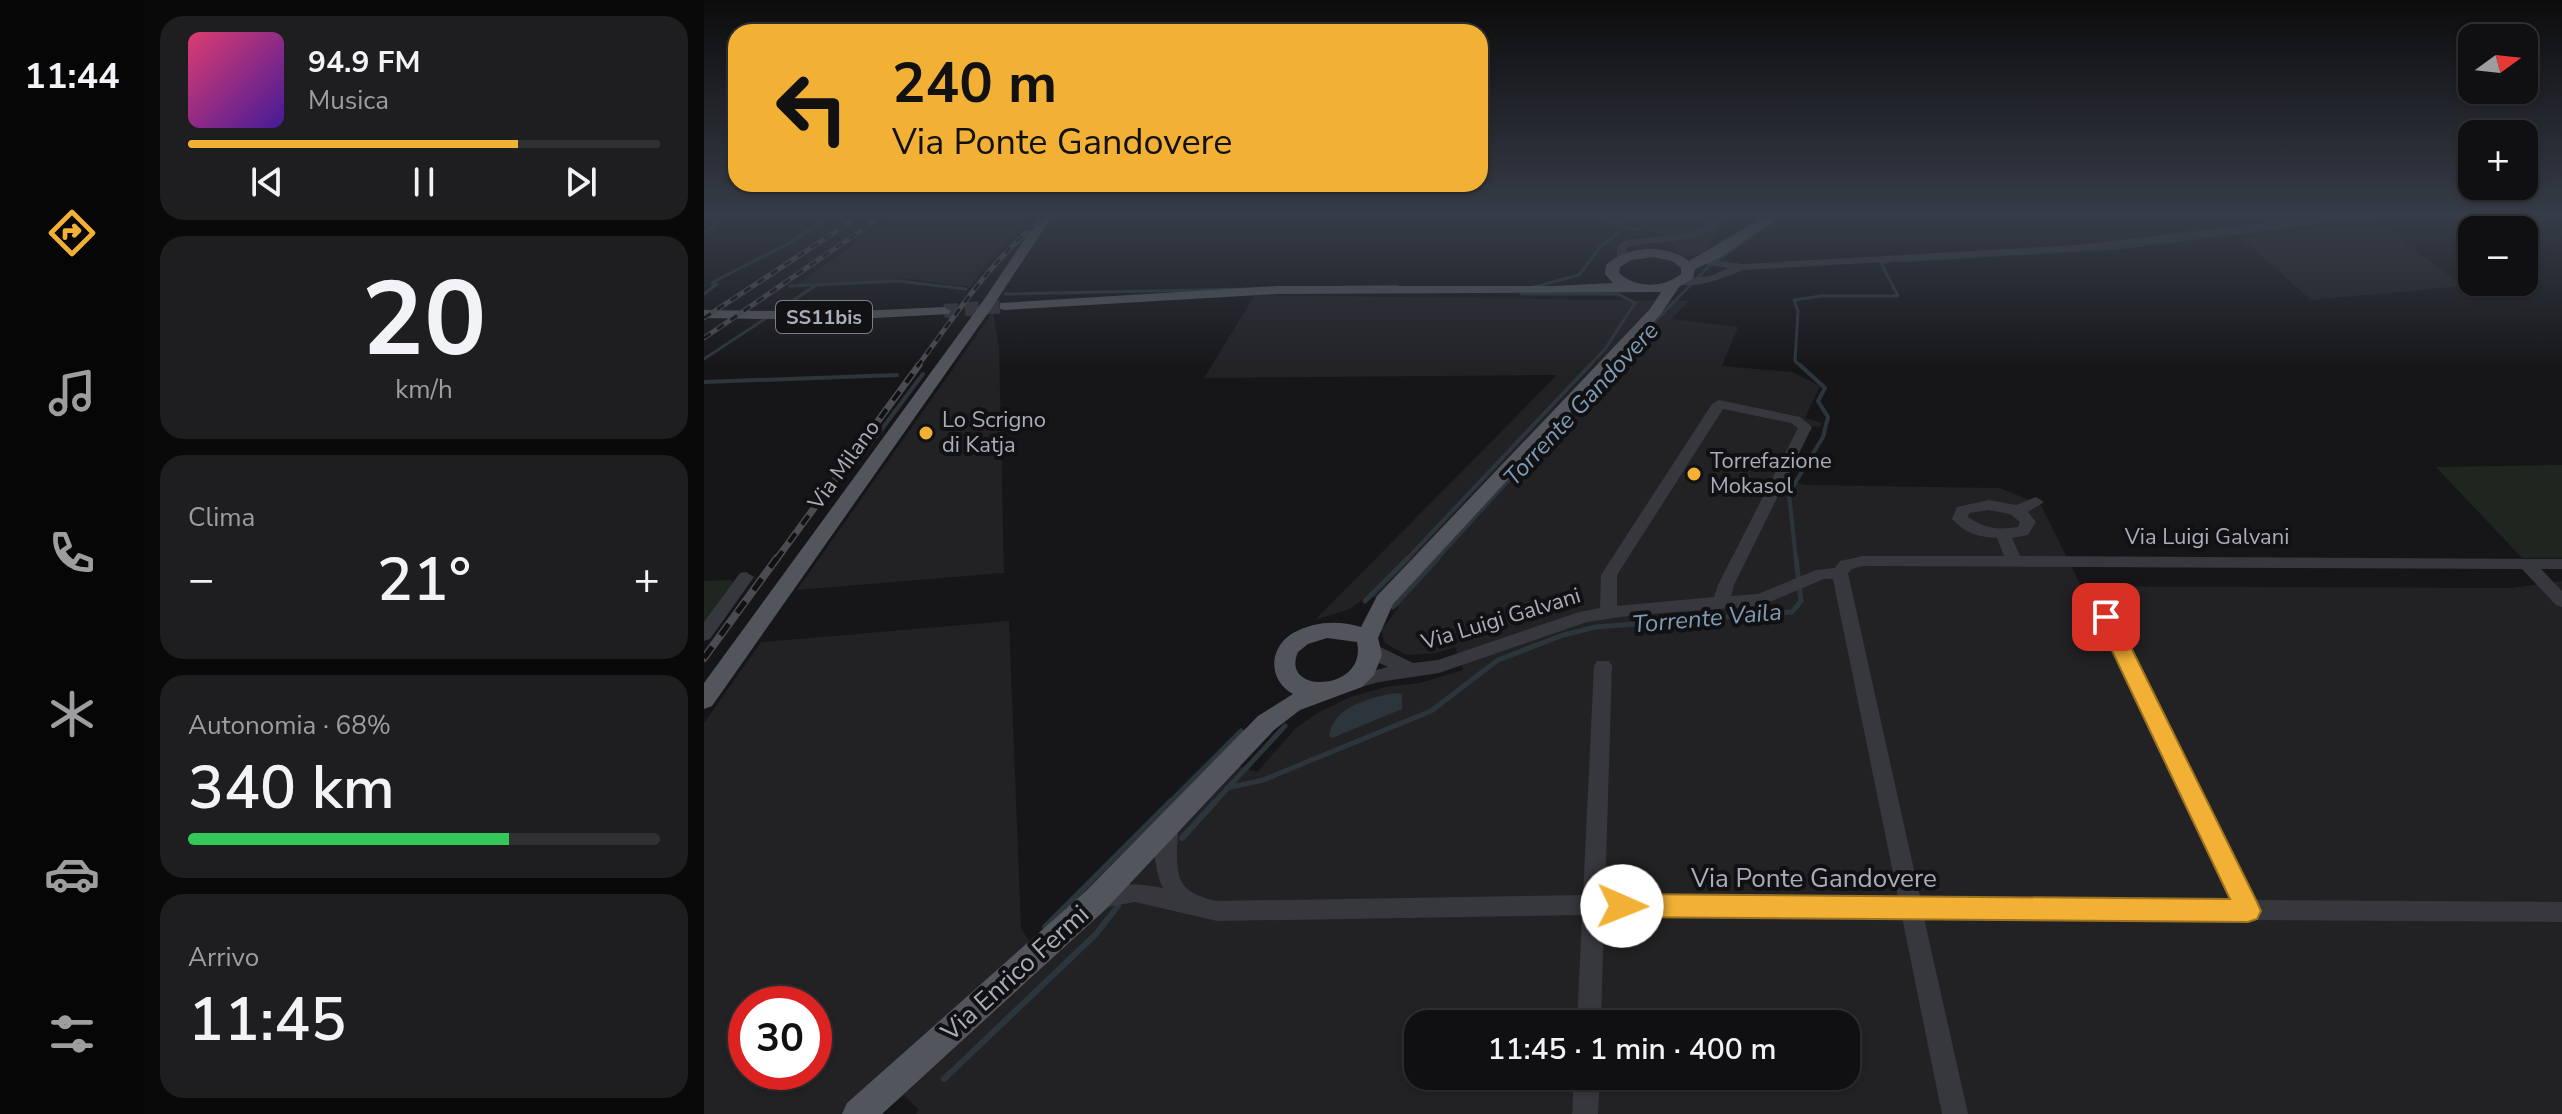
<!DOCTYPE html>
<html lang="it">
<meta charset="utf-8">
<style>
body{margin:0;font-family:"Nunito Sans",sans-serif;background:#1e1e20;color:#f1f3f6;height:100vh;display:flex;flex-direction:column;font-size:30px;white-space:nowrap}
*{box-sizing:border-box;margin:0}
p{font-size:26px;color:#9c9d9f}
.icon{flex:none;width:44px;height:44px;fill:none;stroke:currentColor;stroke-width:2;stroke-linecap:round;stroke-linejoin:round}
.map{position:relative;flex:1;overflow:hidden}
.panel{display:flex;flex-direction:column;gap:16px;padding:16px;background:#09090a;width:560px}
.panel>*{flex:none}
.guide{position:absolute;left:24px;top:24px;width:760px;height:168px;border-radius:24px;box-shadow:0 2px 6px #0004,0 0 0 2px #303032;background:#f2b134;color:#111;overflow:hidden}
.needle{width:52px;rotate:75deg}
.fabs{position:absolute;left:1754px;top:24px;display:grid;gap:16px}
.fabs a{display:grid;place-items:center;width:80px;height:80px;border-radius:16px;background:#101012;box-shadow:0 2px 6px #0004,0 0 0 2px #303032;font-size:40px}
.speed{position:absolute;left:24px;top:986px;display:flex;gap:16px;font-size:40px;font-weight:700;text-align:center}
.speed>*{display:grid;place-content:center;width:104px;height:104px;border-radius:50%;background:#101012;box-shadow:0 2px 6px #0004,0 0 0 2px #303032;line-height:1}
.speed .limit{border:12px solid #d22;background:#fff;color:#111}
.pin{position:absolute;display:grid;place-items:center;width:68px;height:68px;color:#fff;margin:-34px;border-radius:16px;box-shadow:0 4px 12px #0006}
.me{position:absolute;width:88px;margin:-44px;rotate:91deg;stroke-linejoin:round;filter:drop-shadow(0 0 6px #0008)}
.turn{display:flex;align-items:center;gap:28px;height:168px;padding:0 32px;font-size:36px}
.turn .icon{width:104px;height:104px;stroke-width:2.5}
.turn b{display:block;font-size:56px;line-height:68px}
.big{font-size:60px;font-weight:600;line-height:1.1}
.panel .card{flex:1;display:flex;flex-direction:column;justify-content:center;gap:12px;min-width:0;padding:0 28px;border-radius:24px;background:#1e1e20}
.panel .dial{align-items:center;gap:0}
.dial b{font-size:104px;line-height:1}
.song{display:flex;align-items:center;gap:24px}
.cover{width:96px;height:96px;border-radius:12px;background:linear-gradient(135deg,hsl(340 70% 55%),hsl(260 70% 35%))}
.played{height:8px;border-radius:4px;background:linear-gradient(90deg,#f2b134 70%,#303032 70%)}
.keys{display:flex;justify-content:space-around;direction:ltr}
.heat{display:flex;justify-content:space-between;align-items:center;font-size:44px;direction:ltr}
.charge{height:12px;border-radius:6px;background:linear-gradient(90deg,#34c759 68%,#303032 0)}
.trip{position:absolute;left:700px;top:1010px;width:456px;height:80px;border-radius:24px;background:#101012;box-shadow:0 2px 6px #0004,0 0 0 2px #303032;font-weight:600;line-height:80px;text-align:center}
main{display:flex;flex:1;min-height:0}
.dock{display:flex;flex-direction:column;width:144px;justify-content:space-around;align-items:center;background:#060607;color:#9c9d9f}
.dock .icon{width:56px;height:56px}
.dock .current{color:#f2b134}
.dock b{font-size:36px;color:#f1f3f6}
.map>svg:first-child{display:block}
.built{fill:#222225;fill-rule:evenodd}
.green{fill:#1e261f}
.water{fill:#2c353c}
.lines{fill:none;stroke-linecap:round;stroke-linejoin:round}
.stream-far3{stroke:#2c353c;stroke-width:3}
.stream-far2{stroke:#2c353c;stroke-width:4}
.stream-far1{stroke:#2c353c;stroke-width:5}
.stream{stroke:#2c353c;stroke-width:6}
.major-tunnel{stroke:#333438;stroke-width:14;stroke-dasharray:14 7;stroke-linecap:butt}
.minor{fill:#37383d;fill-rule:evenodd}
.major{fill:#53555c;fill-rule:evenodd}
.rail-far2-casing{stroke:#4a4c52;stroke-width:5}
.rail-far1-casing{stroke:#4a4c52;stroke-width:7}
.rail-casing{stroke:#4a4c52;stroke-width:8}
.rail-far2{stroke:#111113;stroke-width:3;stroke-dasharray:8;stroke-linecap:butt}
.rail-far1{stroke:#111113;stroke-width:4;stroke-dasharray:11;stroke-linecap:butt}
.rail{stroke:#111113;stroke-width:5;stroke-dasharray:14;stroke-linecap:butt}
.route{fill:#f2b134;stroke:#9d7322;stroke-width:2}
.poi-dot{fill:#f2b134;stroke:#111113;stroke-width:3}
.labels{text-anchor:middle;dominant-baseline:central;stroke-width:8;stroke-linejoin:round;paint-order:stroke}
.shield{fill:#111113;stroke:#7b7e86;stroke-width:2}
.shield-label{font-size:20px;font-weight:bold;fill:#a8adb8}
.poi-label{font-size:22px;fill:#a8adb8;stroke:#111113;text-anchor:start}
.street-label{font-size:22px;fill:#a8adb8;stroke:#111113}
.water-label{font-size:24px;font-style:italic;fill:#7f9bb3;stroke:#111113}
.near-street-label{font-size:26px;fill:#a8adb8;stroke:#111113}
</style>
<main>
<nav class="dock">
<b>11:44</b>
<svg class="icon current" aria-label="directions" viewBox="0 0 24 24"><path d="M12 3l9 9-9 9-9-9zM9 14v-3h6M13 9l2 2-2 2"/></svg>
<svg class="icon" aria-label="music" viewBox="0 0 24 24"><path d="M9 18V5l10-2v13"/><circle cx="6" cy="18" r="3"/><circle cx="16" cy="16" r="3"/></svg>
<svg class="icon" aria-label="phone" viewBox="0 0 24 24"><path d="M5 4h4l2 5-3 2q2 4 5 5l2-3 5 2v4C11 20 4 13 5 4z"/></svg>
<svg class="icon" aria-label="climate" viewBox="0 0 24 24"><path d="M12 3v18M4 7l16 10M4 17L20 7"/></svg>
<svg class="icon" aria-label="car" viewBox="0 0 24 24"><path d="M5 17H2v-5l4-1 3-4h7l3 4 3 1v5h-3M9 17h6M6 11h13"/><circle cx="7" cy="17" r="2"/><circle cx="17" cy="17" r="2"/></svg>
<svg class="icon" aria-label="filters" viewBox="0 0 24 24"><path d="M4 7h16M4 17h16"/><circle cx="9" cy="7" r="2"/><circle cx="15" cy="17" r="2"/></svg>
</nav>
<section class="panel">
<div class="card">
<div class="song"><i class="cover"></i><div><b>94.9 FM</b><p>Musica</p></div></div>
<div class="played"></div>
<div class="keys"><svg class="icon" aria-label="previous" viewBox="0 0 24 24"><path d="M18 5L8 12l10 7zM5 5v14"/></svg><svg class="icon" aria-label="pause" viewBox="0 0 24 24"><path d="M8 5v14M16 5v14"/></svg><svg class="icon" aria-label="next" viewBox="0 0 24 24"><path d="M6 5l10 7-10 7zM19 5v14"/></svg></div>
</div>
<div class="card dial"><b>20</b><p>km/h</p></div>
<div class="card"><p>Clima</p>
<div class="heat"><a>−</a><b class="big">21°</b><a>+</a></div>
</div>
<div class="card"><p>Autonomia · 68%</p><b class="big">340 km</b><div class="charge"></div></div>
<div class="card"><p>Arrivo</p><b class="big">11:45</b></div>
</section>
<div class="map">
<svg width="1858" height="1114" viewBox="0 0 1858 1114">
<rect width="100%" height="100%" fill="#161618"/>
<g class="built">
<polygon points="192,215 332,215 295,250 266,287 203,279 92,285"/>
<polygon points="893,215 1023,215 1001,253 981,256 972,252 966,237"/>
<polygon points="1671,220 1759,286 1607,300 1537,238"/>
<path d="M551,295l434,6 -17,18 66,8 -16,39 70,6 28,14 -15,32 17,5 -2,4 -11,-1 -24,52 19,7 196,3 41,17 40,81 431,2 50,-7v533h-1646l3,-4 -15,-15 -23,19h-177v-391l57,-81 248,-21 12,307 18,29 193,-193 25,8 39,-44 21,-15 33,-16 36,-10 34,-4 43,-13 -8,-23 -19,6 -30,2 -21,-12 -4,-13 18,-23 -30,-12 -19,14 -35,11 242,-245 -353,3zM42,1004h68v68h-68zM714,1024h428v52h-428z"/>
<polygon points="289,312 295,348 300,573 93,590"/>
</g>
<g class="green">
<polygon points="1858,465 1858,558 1818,558 1732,467"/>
<polygon points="28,580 29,586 0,624 0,581"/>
</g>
<path class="water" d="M690,693l8,1v15l-70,29 -3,-2c3,-29 41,-38 65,-43z"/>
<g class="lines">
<g class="stream-far3">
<polyline points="883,215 935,230"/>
<polyline points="1632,221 1697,215"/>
<polyline points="0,233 24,215"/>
<polyline points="1194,261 1413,248 1615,223"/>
<polyline points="86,286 194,281 262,289"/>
<polyline points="830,287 875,275 897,246 914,233"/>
<polyline points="0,294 13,284 8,284 11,281 89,241 127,215"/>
<polyline points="301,294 693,286"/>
<polyline points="817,294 914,294 931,303 901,349 884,367"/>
<polyline points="929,344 1005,266 1078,215"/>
<polyline points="0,359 111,286"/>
<polyline points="1098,367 1091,361 1094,311 1090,300 1117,296 1194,296 1177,263 1185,261"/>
</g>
<g class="stream-far2">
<polyline points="0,382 193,375"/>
<polyline points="151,465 219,374"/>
<polyline points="702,560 886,365"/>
<polyline points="732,560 904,371"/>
<polyline points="1092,560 1085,493 1119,437 1124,417 1114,401 1121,388 1096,365"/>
</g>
<g class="stream-far1">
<polyline points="661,601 704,558"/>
<polyline points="689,607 734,558"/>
<polyline points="523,788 559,780 727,711 794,660 859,635 892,627 1088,612 1097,601 1092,558"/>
<polyline points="464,804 537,731"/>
<polyline points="509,804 581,726"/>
</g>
<g class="stream">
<polyline points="478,838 511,802"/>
<polyline points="341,927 466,802"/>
<polyline points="240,1079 392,934 414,906"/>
</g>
<polyline class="major-tunnel" points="240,311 301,306"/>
<g class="minor">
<path d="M1014,215h10c-25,31 -61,24 -97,31l-4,2 -1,13 -9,-2v-12l7,-6c32,-7 70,0 94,-26z"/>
<path d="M1629,215h31l-5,3 -281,33 -335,19c-17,7 -52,22 -69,12l6,-3 30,-3 19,-8 -22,-3v-4l4,-1 32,4 335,-19z"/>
<path d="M1015,400l81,17 12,10 -78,158 -3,11 27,-2 58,-24 19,-2 5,-7 23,-5h141l-7,-18c-19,-1 -32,-5 -45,-19l5,-12 32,-7 27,5 20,-8 8,5 -16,10 8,10 -8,13 -16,3 8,18 542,3v10h-21l21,22v16l-6,-2 -34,-36 -659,-3 -11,3 -4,4 72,324 311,2 -146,-308 8,-6 8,6 153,309 308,2v20l-638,-4 44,196h-26l-40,-197 -298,-2 -3,109h-24l5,-109 -365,6 -82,-19 -33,6 -8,-3 -3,-7 3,-7c25,-9 43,-8 69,-3 -9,-19 -12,-47 -2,-66l7,-3 7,3c4,8 3,16 2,25 -1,36 5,46 40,54l366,-6 11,-229 3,-5h12l3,5 -7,229 293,2 -65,-318h-9l-64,27 -126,9 -47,7 -148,51 -60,9 -26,7 -6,-2 -3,-5 3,-5 41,-10 -11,-5 -14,-13 3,-5 6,-1 41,20 25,-3 141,-48 21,-4 1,-33 111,-171zM1019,409l68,14 7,5 -80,157 -4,12 -97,9v-31zM1285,510l21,4 10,8 -2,5c-20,3 -33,2 -50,-10l1,-4z"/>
<polygon points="42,572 50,577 6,639 0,641 0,622 36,573"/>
<polygon points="870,1076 896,1076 894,1114 868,1114"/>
</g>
<g class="major">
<polygon points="337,215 349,215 289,306 8,706 0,709 0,683 279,301"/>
<path d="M1063,215h15l-63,43 -24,11 -2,9 -14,9 -19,28 -267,289 -15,34 4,17 -8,20 -12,12 -62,23 -26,20 -168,179 -224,205h-40l5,-11 239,-212 172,-175 35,-22c-25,-14 -25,-46 0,-61 21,-12 46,-13 68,-6l16,-31 273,-287 11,-17 -383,2 -273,16 -5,-1v-6l278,-17h274l61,-3 -8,-9 1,-9c21,-20 60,-21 83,-4zM949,257l19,4 9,7v6c-18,14 -44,15 -62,-1l1,-6 11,-7zM623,638l30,4c11,50 -78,53 -59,10l10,-8z"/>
<polygon points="240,307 247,311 245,314 133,320 0,318 0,310 133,312"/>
</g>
<g class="rail-far2-casing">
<g id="rail-far2">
<polyline points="0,318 157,215"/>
<polyline points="0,338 180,215"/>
<path d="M213,367c40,-54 76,-110 130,-152"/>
</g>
</g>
<g class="rail-far1-casing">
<polyline id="rail-far1" points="72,560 215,365"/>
</g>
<g class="rail-casing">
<polyline id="rail" points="0,658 73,558"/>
</g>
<use href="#rail-far2" class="rail-far2"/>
<use href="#rail-far1" class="rail-far1"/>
<use href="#rail" class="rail"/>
</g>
<linearGradient id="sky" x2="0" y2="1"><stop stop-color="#0c0c0d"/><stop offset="0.58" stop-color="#363c48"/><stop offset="1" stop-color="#363c48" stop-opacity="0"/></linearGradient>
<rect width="1858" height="371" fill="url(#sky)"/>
<polygon class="route" points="1402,611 1412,617 1553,902 1557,911 1553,919 1544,922 918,917 909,914 905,906 909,897 918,894 1526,899 1392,617"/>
<g class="poi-dot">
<circle cx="222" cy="433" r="8"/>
<circle cx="990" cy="474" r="8"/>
</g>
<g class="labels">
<rect class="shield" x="72" y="301" width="96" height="32" rx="6"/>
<g class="shield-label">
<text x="120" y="317">SS11bis</text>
</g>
<g class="poi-label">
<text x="238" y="420">Lo Scrigno<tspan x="238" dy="25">di Katja</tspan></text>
<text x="1006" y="461">Torrefazione<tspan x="1006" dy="25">Mokasol</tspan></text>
</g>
<g class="street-label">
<text transform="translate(140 465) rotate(-54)">Via Milano</text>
<text x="1503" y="537">Via Luigi Galvani</text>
<text transform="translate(797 619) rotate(-17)">Via Luigi Galvani</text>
</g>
<g class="water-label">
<text transform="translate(877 404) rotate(-47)">Torrente Gandovere</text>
<text transform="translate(1003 618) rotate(-5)">Torrente Vaila</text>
</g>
<g class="near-street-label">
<text x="1110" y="878">Via Ponte Gandovere</text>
<text transform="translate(311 973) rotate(-42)">Via Enrico Fermi</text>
</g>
</g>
</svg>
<div class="fabs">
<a><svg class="needle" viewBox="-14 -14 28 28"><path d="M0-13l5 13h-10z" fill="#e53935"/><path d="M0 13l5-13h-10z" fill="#9c9d9f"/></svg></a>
<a>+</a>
<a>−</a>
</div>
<div class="speed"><div class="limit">30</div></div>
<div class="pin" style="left:1402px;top:617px;background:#d93025"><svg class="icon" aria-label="arrive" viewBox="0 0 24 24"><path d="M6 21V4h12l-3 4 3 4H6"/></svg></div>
<svg class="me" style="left:918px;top:906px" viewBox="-20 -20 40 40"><circle r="19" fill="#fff"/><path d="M0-13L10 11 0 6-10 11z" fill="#f2b134"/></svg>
<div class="trip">11:45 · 1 min · 400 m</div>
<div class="guide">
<div class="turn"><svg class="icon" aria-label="left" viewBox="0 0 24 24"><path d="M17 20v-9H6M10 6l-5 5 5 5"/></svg><div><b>240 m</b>Via Ponte Gandovere</div></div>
</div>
</div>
</main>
